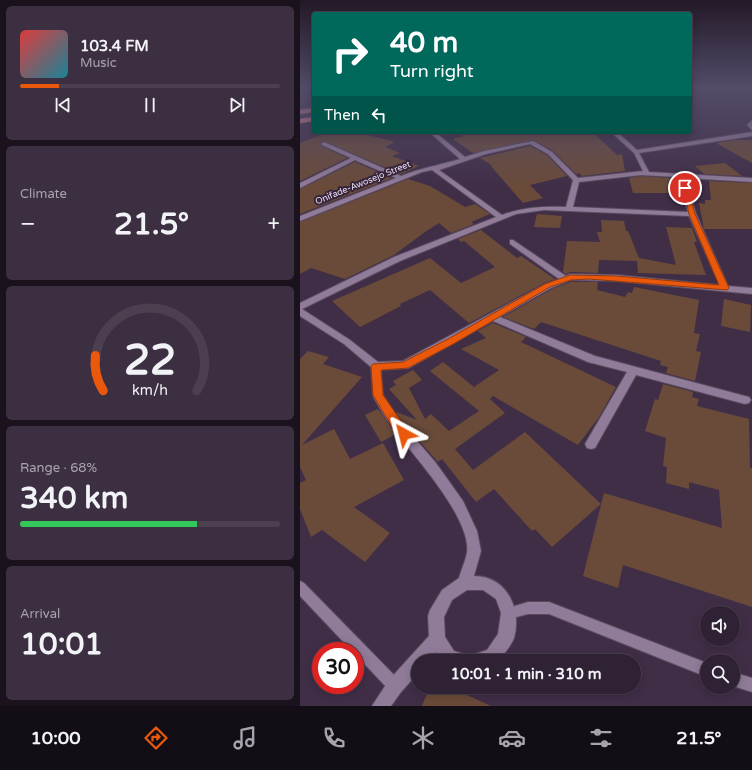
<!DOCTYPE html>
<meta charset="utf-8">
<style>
body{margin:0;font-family:"Varela Round",sans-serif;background:#3c2f41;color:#f1f3f6;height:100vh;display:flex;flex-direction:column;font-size:15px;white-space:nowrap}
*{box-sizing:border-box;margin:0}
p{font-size:13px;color:#a8a4ad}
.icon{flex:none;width:22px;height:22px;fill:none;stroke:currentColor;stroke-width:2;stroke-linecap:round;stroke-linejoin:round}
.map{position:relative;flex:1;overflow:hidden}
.side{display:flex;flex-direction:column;gap:6px;padding:6px;background:#1a131d;width:300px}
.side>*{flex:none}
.top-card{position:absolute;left:12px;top:12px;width:380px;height:122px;border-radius:4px;box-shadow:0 2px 10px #0003,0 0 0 1px #4b3f50;background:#00695c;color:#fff;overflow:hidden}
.tools{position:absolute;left:400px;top:606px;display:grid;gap:8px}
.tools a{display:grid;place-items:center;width:40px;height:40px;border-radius:50%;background:#302235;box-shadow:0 2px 10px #0003,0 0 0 1px #4b3f50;font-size:20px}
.speed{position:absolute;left:12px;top:642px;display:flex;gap:8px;font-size:20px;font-weight:700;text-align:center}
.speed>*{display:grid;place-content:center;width:52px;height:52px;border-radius:50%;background:#302235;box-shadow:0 2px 10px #0003,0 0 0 1px #4b3f50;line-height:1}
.speed .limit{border:6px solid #d22;background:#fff;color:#111}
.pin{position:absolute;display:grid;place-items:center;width:34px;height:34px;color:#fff;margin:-17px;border:2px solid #fff;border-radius:50%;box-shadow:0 1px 4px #0007}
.me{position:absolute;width:44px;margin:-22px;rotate:322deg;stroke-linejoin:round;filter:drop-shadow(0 0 3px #0008)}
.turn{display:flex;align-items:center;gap:14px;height:84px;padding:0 12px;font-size:18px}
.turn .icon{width:52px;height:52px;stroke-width:2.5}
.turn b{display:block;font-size:28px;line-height:34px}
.then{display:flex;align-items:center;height:38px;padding:0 12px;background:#0003;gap:8px;font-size:15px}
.big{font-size:30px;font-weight:700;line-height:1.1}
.side .tile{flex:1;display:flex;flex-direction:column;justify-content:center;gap:6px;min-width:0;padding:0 14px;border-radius:6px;background:#3c2f41}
.side .dial{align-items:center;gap:0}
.dial svg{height:104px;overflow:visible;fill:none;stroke:#4b3f50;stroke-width:7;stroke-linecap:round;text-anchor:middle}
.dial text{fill:#f1f3f6;stroke:none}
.song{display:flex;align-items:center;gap:12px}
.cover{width:48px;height:48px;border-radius:6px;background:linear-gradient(135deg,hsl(0 70% 55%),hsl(190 70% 35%))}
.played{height:4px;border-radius:2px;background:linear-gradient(90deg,#ea580c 15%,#4b3f50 15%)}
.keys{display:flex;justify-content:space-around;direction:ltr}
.heat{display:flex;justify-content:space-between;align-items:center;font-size:22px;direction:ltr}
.charge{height:6px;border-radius:3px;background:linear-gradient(90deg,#34c759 68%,#4b3f50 0)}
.trip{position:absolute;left:111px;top:654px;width:230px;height:40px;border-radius:20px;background:#302235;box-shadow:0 2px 10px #0003,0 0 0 1px #4b3f50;font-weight:700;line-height:40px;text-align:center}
.tab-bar{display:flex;height:64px;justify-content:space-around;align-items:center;background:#130e15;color:#a8a4ad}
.tab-bar .icon{width:28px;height:28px}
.tab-bar .active{color:#ea580c}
.tab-bar b{font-size:18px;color:#f1f3f6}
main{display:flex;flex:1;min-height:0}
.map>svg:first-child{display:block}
.building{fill:#6a4b3a}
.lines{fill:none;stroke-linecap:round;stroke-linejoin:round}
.service-casing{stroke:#594a60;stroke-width:2}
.minor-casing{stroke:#594a60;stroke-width:2}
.trunk-casing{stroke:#594a60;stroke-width:2}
.service{fill:#907b98;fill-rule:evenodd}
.minor{fill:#907b98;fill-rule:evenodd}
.trunk{fill:#e28892;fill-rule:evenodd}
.route{fill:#ea580c;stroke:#983908}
.labels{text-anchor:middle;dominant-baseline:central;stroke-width:4;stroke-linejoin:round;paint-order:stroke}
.far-street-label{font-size:9px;fill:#ebdff0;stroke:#35243c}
</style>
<main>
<section class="side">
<div class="tile">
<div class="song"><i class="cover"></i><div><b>103.4 FM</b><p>Music</p></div></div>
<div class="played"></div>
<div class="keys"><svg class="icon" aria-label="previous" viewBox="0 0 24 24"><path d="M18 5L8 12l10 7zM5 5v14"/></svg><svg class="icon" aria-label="pause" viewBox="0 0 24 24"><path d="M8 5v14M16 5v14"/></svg><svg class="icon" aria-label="next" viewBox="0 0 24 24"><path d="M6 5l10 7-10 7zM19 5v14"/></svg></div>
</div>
<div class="tile"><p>Climate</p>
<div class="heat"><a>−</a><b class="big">21.5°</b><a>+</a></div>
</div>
<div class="tile dial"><svg viewBox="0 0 100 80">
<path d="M14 69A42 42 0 1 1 86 69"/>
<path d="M14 69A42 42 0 0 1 8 42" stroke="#ea580c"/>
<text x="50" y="56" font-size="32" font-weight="700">22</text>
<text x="50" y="72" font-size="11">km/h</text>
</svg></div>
<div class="tile"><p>Range · 68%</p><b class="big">340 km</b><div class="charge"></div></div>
<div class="tile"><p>Arrival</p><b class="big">10:01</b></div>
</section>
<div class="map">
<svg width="452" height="706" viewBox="0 0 452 706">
<rect width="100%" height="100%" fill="#402e47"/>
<g class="building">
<polygon points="28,132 56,132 95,142 85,147 100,153 92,156 119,166 101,174 23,141 20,144 21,146 47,158 0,181 0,143"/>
<polygon points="157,132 293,132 317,155 322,154 325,171 282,176 279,173 276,174 253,151 233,140 173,153 153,139 163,136"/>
<polygon points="435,140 452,140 452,163 416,143"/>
<polygon points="230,146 247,155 267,176 230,185 243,198 223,203 190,165 193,166 180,158"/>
<polygon points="55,162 92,178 0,214 0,189"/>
<polygon points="425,163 442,176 404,174 395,166"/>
<polygon points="341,176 369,178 375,193 333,193 329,178"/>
<polygon points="108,179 130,186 165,207 175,204 190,214 171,222 174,224 151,233 139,223 125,232 94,255 45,279 11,268 0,274 0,222"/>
<polygon points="409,181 452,183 452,229 404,229 399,203 405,204 405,200 411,200"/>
<polygon points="237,214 262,216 260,228 234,227"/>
<polygon points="301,220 324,221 326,231 328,231 339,258 376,265 366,227 392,228 397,242 394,242 406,275 338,273 337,261 299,260 298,273 270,272 266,274 263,272 267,241 300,242 297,232 302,232"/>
<polygon points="181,230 217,258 221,256 255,279 244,283 169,323 130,290 100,304 101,306 60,327 32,301 130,258 161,283 195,267 164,241 161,242 158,239"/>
<polygon points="271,282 298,282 297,290 325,297 328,292 332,293 334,287 399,300 394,333 400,334 396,351 401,352 395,381 366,373 368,367 360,365 361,361 241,322 234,329 203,317 252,289"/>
<polygon points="424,299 451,305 450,332 421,326"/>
<polygon points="193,323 226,337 221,342 316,387 299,417 278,445 193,396 190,399 205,413 155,449 173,470 225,432 301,504 252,547 235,529 232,531 194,489 176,502 142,459 138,462 100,419 96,412 117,420 89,389 96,385 93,381 113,370 122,380 109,388 125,419 131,414 149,431 179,411 130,371 143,362 174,387 199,370 161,349 186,338 178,331"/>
<polygon points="8,351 29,357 23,364 62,377 2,445 34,429 50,459 83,443 104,480 54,507 90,533 65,562 22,530 11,537 0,509 0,483 6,480 0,467 0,359"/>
<polygon points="363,384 393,392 392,397 399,399 397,406 449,419 450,468 452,468 452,607 323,565 318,588 283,576 304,493 422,528 419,490 389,482 389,489 366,483 367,467 363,466 366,438 345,431 355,399 358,400"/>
<polygon points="78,409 96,434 81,442 65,415"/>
<polygon points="130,687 149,687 191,706 122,706"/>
</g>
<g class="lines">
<g class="service-casing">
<g id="service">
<polygon points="0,581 4,583 100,681 102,686 100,691 95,693 90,691 55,654 55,651 52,651 0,596"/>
<polygon points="228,602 249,602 407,663 407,677 249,614 228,614 209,619 205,617 203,613 205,609"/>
<polygon points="433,672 452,678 452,692 433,686"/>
</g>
</g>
<g class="minor-casing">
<g id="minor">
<polygon points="452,120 452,130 447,125"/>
<path d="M129,132h6l30,25 19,-6 49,-10 19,11 26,26 65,-7 -9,-18 -23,-21h6l20,18 115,-18v4l-113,17 10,19 103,6v4l-67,-4 11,36 32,72 24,2v6l-135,-13 -46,-1 -20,8 -51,29 95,39 150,40 4,1 2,3 -2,3 -4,1 -109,-29 -41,73 -4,1 -4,-1 -2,-4 42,-72 -39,-10 -95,-41 -84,47 -28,2 2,25 16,25 37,43 27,38 14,30 4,20 -7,25c33,0 48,33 40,62 -3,8 -10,16 -16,23h-28l2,-6 15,-5 11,-16 3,-21 -5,-14 -13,-9h-16l-15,10 -8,17 1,20 9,14 13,4 2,6h-27l-6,-9 -8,9h-10v12l-17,19 -10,14h-19l17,-26 40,-44 -1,-20 2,-6 12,-20 17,-12c2,-8 7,-18 8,-26 4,-35 -55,-98 -75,-125 -7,-9 -12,-19 -18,-29l-1,-3 -2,-28 -27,-23 -44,-28v-13l94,-46 102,-40 -64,-47 -10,2 -122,49v-5l96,-38 -41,-18 -53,27 -2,1v-5l51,-25 -29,-13 -1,-1 3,-2 77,34c20,-8 39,-11 59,-17zM230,144l18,10 25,26 -7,27c-22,-1 -43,0 -64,8l-63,-45 47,-16zM341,175l37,2 10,35 -115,-5 6,-25zM244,210l145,6 31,69 -103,-10 -47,-1 -4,2 -53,-36h-3v4l49,35 -14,5 -142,77 -25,1 -28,-22 -48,-31 98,-48 116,-47z"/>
</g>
</g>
<g class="trunk-casing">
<g id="trunk">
<polygon points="14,108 14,112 0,114 0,110"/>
<polygon points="14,117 14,121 0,123 0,119"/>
</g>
</g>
<use href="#service" class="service"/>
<use href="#minor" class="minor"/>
<use href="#trunk" class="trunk"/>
</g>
<linearGradient id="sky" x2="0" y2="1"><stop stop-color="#231927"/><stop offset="0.47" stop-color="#534c69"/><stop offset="1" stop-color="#534c69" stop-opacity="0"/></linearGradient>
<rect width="452" height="187" fill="url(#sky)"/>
<polygon class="route" points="383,187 388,188 395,214 429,288 427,290 289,279 271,280 250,287 155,343 108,368 81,370 83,395 110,434 108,438 104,439 101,438 92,427 73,395 71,366 73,364 103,362 148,339 245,284 270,275 317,276 419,285 389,214"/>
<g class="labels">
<g class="far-street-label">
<text transform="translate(63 183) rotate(-22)">Onifade-Awosejo Street</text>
</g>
</g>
</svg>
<div class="tools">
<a><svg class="icon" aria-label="sound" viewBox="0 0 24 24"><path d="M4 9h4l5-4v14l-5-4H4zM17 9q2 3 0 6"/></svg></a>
<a><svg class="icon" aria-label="search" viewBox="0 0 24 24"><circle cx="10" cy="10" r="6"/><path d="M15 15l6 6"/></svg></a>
</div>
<div class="speed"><div class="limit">30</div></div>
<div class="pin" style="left:385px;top:188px;background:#d93025"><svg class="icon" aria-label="arrive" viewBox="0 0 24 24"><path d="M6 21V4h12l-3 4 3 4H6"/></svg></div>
<svg class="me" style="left:104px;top:434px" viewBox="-20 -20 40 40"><path d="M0-17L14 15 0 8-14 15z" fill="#ea580c" stroke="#fff" stroke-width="4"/></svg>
<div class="trip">10:01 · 1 min · 310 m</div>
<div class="top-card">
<div class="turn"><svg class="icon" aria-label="right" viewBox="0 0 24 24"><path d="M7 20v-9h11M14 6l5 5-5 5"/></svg><div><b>40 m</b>Turn right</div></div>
<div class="then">Then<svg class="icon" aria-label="left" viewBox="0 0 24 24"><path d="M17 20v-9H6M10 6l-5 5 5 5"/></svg></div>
</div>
</div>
</main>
<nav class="tab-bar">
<b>10:00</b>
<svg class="icon active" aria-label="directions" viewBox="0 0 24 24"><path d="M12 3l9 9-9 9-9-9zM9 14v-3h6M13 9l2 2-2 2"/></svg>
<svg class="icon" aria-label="music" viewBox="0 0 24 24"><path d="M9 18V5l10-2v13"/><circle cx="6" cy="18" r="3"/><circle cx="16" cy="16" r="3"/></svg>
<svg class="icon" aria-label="phone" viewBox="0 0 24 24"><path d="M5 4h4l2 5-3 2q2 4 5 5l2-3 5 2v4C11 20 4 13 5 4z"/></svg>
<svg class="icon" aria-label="climate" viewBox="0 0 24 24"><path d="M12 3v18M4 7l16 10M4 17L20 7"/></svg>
<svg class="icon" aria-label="car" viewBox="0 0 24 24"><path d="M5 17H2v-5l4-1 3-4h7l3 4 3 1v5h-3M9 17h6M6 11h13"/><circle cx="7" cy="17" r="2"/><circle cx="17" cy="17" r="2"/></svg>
<svg class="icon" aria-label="filters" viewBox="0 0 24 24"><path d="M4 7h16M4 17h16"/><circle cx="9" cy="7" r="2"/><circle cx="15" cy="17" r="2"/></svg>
<b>21.5°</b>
</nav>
